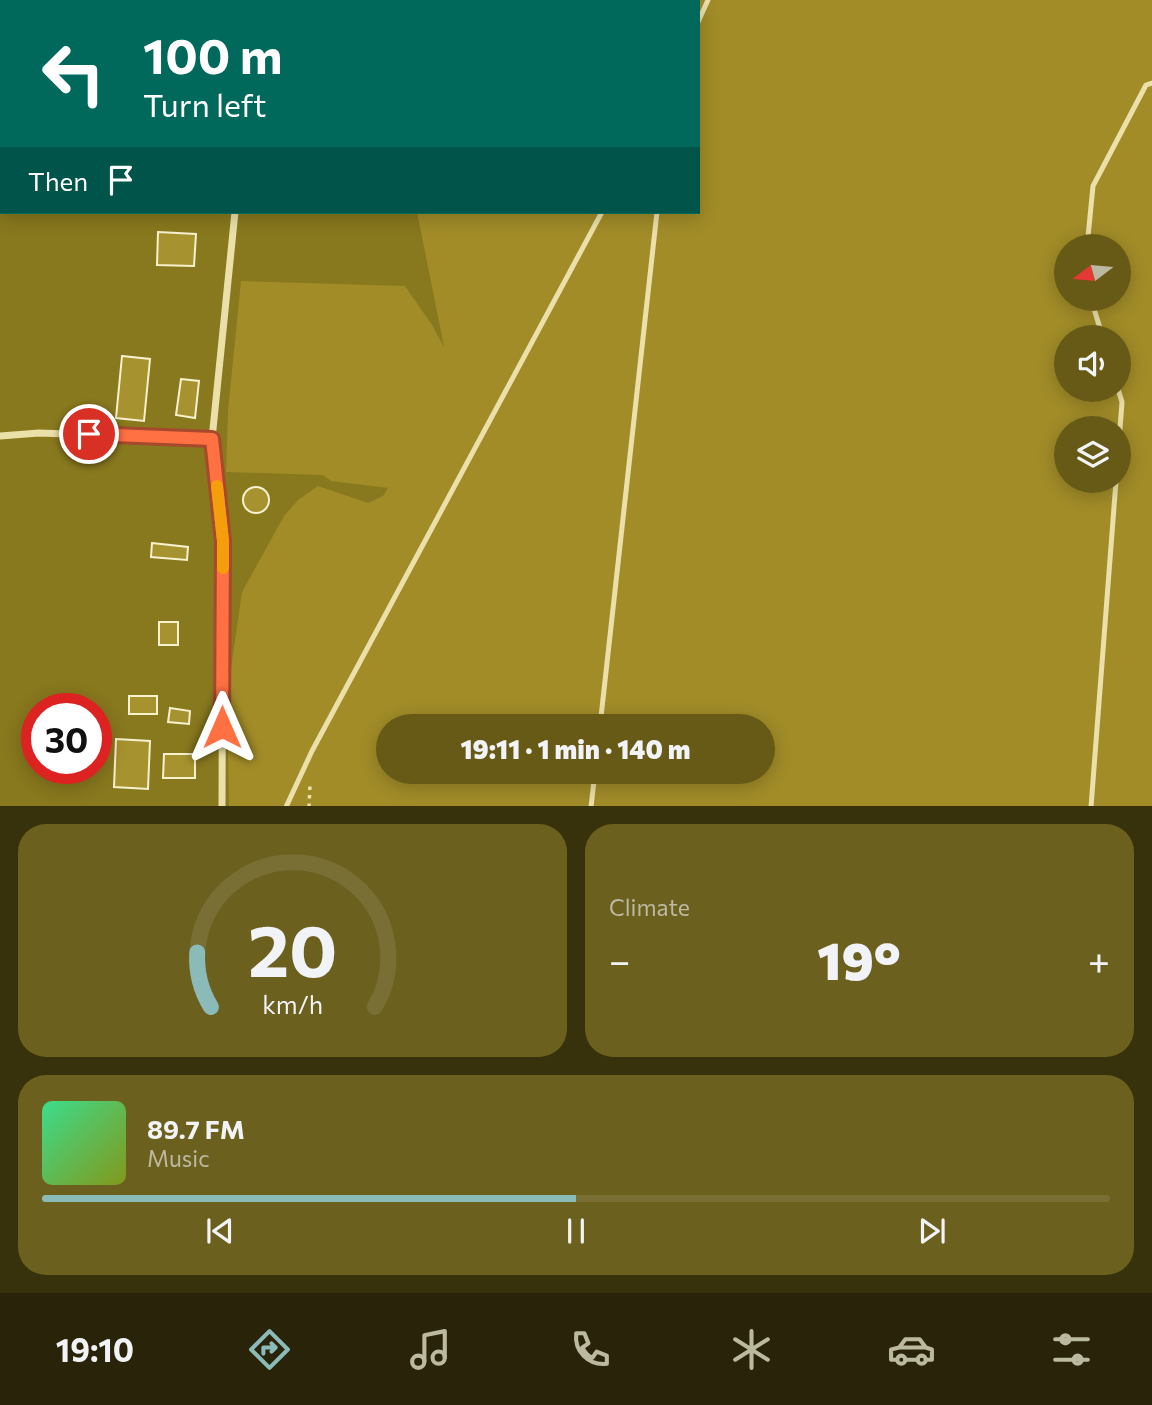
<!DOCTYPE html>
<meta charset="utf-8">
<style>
body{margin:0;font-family:Commissioner,sans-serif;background:#6c601f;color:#f1f3f6;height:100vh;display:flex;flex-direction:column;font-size:26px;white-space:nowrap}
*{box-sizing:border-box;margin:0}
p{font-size:23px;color:#bcb9a1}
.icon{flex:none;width:38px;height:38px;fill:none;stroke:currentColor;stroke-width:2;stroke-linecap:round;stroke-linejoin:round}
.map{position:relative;height:806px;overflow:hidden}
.sheet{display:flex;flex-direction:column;gap:18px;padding:18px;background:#38320c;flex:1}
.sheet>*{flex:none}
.guide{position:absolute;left:0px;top:0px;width:700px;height:214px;box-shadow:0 4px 18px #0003;background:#00695c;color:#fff;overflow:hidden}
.needle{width:46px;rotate:254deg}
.fabs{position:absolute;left:1054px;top:234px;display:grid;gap:14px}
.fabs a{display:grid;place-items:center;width:77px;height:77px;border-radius:50%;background:#665a16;box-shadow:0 4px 18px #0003;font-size:35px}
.speed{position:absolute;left:21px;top:693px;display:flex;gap:14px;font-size:35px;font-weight:700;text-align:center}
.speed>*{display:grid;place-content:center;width:91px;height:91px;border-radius:50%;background:#665a16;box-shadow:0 4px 18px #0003;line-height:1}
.speed .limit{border:10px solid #d22;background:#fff;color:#111}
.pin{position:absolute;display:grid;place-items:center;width:60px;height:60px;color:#fff;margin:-30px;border:4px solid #fff;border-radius:50%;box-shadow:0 2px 7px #0007}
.me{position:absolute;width:77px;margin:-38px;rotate:0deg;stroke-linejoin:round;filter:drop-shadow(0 0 5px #0008)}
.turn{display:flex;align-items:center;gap:24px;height:147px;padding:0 28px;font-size:32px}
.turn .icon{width:91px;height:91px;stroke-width:2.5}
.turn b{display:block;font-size:49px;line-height:60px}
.then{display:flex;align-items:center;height:66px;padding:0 28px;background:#0003;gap:14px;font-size:26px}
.big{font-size:52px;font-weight:800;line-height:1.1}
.sheet .tile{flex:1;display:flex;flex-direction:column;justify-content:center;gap:10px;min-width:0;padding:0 24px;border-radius:28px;background:#6c601f}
.sheet .dial{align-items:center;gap:0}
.dial svg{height:182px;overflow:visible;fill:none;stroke:#796f35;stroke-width:7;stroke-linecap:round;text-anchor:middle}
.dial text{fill:#f1f3f6;stroke:none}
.song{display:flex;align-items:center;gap:21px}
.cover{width:84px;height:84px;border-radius:10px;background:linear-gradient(135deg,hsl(150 70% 55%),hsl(70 70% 35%))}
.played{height:7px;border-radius:4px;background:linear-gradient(90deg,#8bbbb9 50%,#796f35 50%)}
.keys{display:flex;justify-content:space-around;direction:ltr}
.heat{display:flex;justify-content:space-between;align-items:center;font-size:38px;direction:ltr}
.sheet .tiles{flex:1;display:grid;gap:18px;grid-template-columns:1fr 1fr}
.tile:last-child{grid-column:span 2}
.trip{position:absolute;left:376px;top:714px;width:399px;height:70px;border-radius:35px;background:#665a16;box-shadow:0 4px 18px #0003;font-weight:800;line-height:70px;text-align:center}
.dock{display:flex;height:112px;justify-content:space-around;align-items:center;background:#292409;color:#bcb9a1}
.dock .icon{width:49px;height:49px}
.dock .active{color:#8bbbb9}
.dock b{font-size:32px;color:#f1f3f6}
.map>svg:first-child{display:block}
.green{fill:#a18c28;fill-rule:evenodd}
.building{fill:#a6922e;stroke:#f8f1ce;stroke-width:2}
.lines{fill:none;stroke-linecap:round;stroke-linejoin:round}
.path{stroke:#ebe0a9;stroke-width:3.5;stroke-dasharray:3.5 5;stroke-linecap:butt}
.lane{stroke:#ebe0a9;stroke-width:5}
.street{stroke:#ebe0a9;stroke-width:7}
.route-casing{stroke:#a6492c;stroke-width:18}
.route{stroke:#ff7043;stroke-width:12}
.slow{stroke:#f59e0b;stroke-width:12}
</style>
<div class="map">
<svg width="1152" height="807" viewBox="0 0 1152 807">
<rect width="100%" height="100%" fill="#88781e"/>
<path class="green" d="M452,0h700v806h-923l-2,-110 15,-104 42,-76 14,-16 20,-14 50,17 15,-7 5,-8 -57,-7 -8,-6 -97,-3 2,-61 13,-130 164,5 27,39 12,22 -27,-135h281v-210zM1066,247h52v52h-52zM1066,338h52v52h-52zM1066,429h52v52h-52zM388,726h375v46h-375z"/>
<g class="building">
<polygon points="0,50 2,50 0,85"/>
<polygon points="0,138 2,138 0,173"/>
<polygon points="158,232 196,234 194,266 157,265"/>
<polygon points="122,356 150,359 144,421 116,418"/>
<polygon points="181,379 199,381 195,418 176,415"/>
<circle cx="256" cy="500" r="13"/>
<polygon points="152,543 188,547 187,560 151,557"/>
<rect x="159" y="622" width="19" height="23"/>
<rect x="129" y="696" width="28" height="18"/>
<polygon points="170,708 190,711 189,724 168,722"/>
<polygon points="116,739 150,741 148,789 114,787"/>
<polygon points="164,754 195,754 195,778 163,778"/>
</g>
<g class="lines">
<polyline class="path" points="309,807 310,785"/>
<g class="lane">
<polyline points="563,2 564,0"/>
<polyline points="698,22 708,0"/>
<polyline points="1087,247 1093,186 1146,85 1152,83"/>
<polyline points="1091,299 1103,338"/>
<polyline points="1118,389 1122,402 1118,455"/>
<polyline points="600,726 657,212"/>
<polyline points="286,807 312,751 602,212"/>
<polyline points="591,807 595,772"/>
<polyline points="1091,807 1116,481"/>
</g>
<g class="street">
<polyline points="257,2 257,0"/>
<polyline points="0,113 2,112"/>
<polyline points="0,436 39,433 212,439"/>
<polyline points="222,807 223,541 212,439 235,212"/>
</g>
</g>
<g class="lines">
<g class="route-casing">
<polyline id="route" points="89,434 212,439 223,541 222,727"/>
</g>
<use href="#route" class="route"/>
<polyline class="slow" points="217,486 223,541 223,568"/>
</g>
</svg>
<div class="fabs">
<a><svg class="needle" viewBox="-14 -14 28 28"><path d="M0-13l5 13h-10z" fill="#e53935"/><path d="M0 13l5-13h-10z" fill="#bcb9a1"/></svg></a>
<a><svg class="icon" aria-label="sound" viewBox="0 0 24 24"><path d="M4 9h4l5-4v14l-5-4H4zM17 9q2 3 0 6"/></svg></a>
<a><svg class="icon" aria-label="layers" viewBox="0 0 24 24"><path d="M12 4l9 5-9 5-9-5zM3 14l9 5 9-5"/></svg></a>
</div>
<div class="speed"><div class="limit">30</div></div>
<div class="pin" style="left:89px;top:434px;background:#d93025"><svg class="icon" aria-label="arrive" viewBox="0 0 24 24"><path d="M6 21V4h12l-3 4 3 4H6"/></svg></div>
<svg class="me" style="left:222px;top:727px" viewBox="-20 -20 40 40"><path d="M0-17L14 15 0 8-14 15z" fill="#ff7043" stroke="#fff" stroke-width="4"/></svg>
<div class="trip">19:11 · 1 min · 140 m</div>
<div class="guide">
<div class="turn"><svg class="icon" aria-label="left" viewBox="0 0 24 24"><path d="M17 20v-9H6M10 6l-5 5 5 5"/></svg><div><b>100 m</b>Turn left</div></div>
<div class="then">Then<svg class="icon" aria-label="arrive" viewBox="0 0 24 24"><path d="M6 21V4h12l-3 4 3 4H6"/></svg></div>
</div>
</div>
<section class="sheet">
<div class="tiles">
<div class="tile dial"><svg viewBox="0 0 100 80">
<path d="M14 69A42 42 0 1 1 86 69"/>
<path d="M14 69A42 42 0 0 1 8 45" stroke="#8bbbb9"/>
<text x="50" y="56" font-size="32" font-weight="700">20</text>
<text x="50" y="72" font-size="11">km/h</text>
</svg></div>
<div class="tile"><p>Climate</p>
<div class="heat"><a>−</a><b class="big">19°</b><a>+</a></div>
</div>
<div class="tile">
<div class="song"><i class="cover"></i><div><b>89.7 FM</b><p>Music</p></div></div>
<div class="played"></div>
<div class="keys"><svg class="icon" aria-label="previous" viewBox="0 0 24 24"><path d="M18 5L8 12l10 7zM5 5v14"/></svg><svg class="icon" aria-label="pause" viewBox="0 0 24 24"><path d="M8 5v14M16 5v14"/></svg><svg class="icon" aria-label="next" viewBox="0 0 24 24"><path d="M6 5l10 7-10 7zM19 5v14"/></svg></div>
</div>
</div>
</section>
<nav class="dock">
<b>19:10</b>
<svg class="icon active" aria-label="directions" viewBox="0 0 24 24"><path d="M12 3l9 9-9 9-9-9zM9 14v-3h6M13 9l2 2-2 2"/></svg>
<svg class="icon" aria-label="music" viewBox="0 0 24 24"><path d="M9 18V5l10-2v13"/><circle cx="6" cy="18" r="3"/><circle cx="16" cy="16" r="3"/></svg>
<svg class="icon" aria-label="phone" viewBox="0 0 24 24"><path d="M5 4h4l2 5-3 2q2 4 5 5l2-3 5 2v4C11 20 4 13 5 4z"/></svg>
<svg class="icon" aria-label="climate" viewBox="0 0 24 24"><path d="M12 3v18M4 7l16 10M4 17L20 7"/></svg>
<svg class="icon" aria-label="car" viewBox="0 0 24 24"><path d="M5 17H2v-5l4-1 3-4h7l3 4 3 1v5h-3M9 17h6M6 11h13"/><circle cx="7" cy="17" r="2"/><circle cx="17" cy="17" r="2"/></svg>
<svg class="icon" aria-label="filters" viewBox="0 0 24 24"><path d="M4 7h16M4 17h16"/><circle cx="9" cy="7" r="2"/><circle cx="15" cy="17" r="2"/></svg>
</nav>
